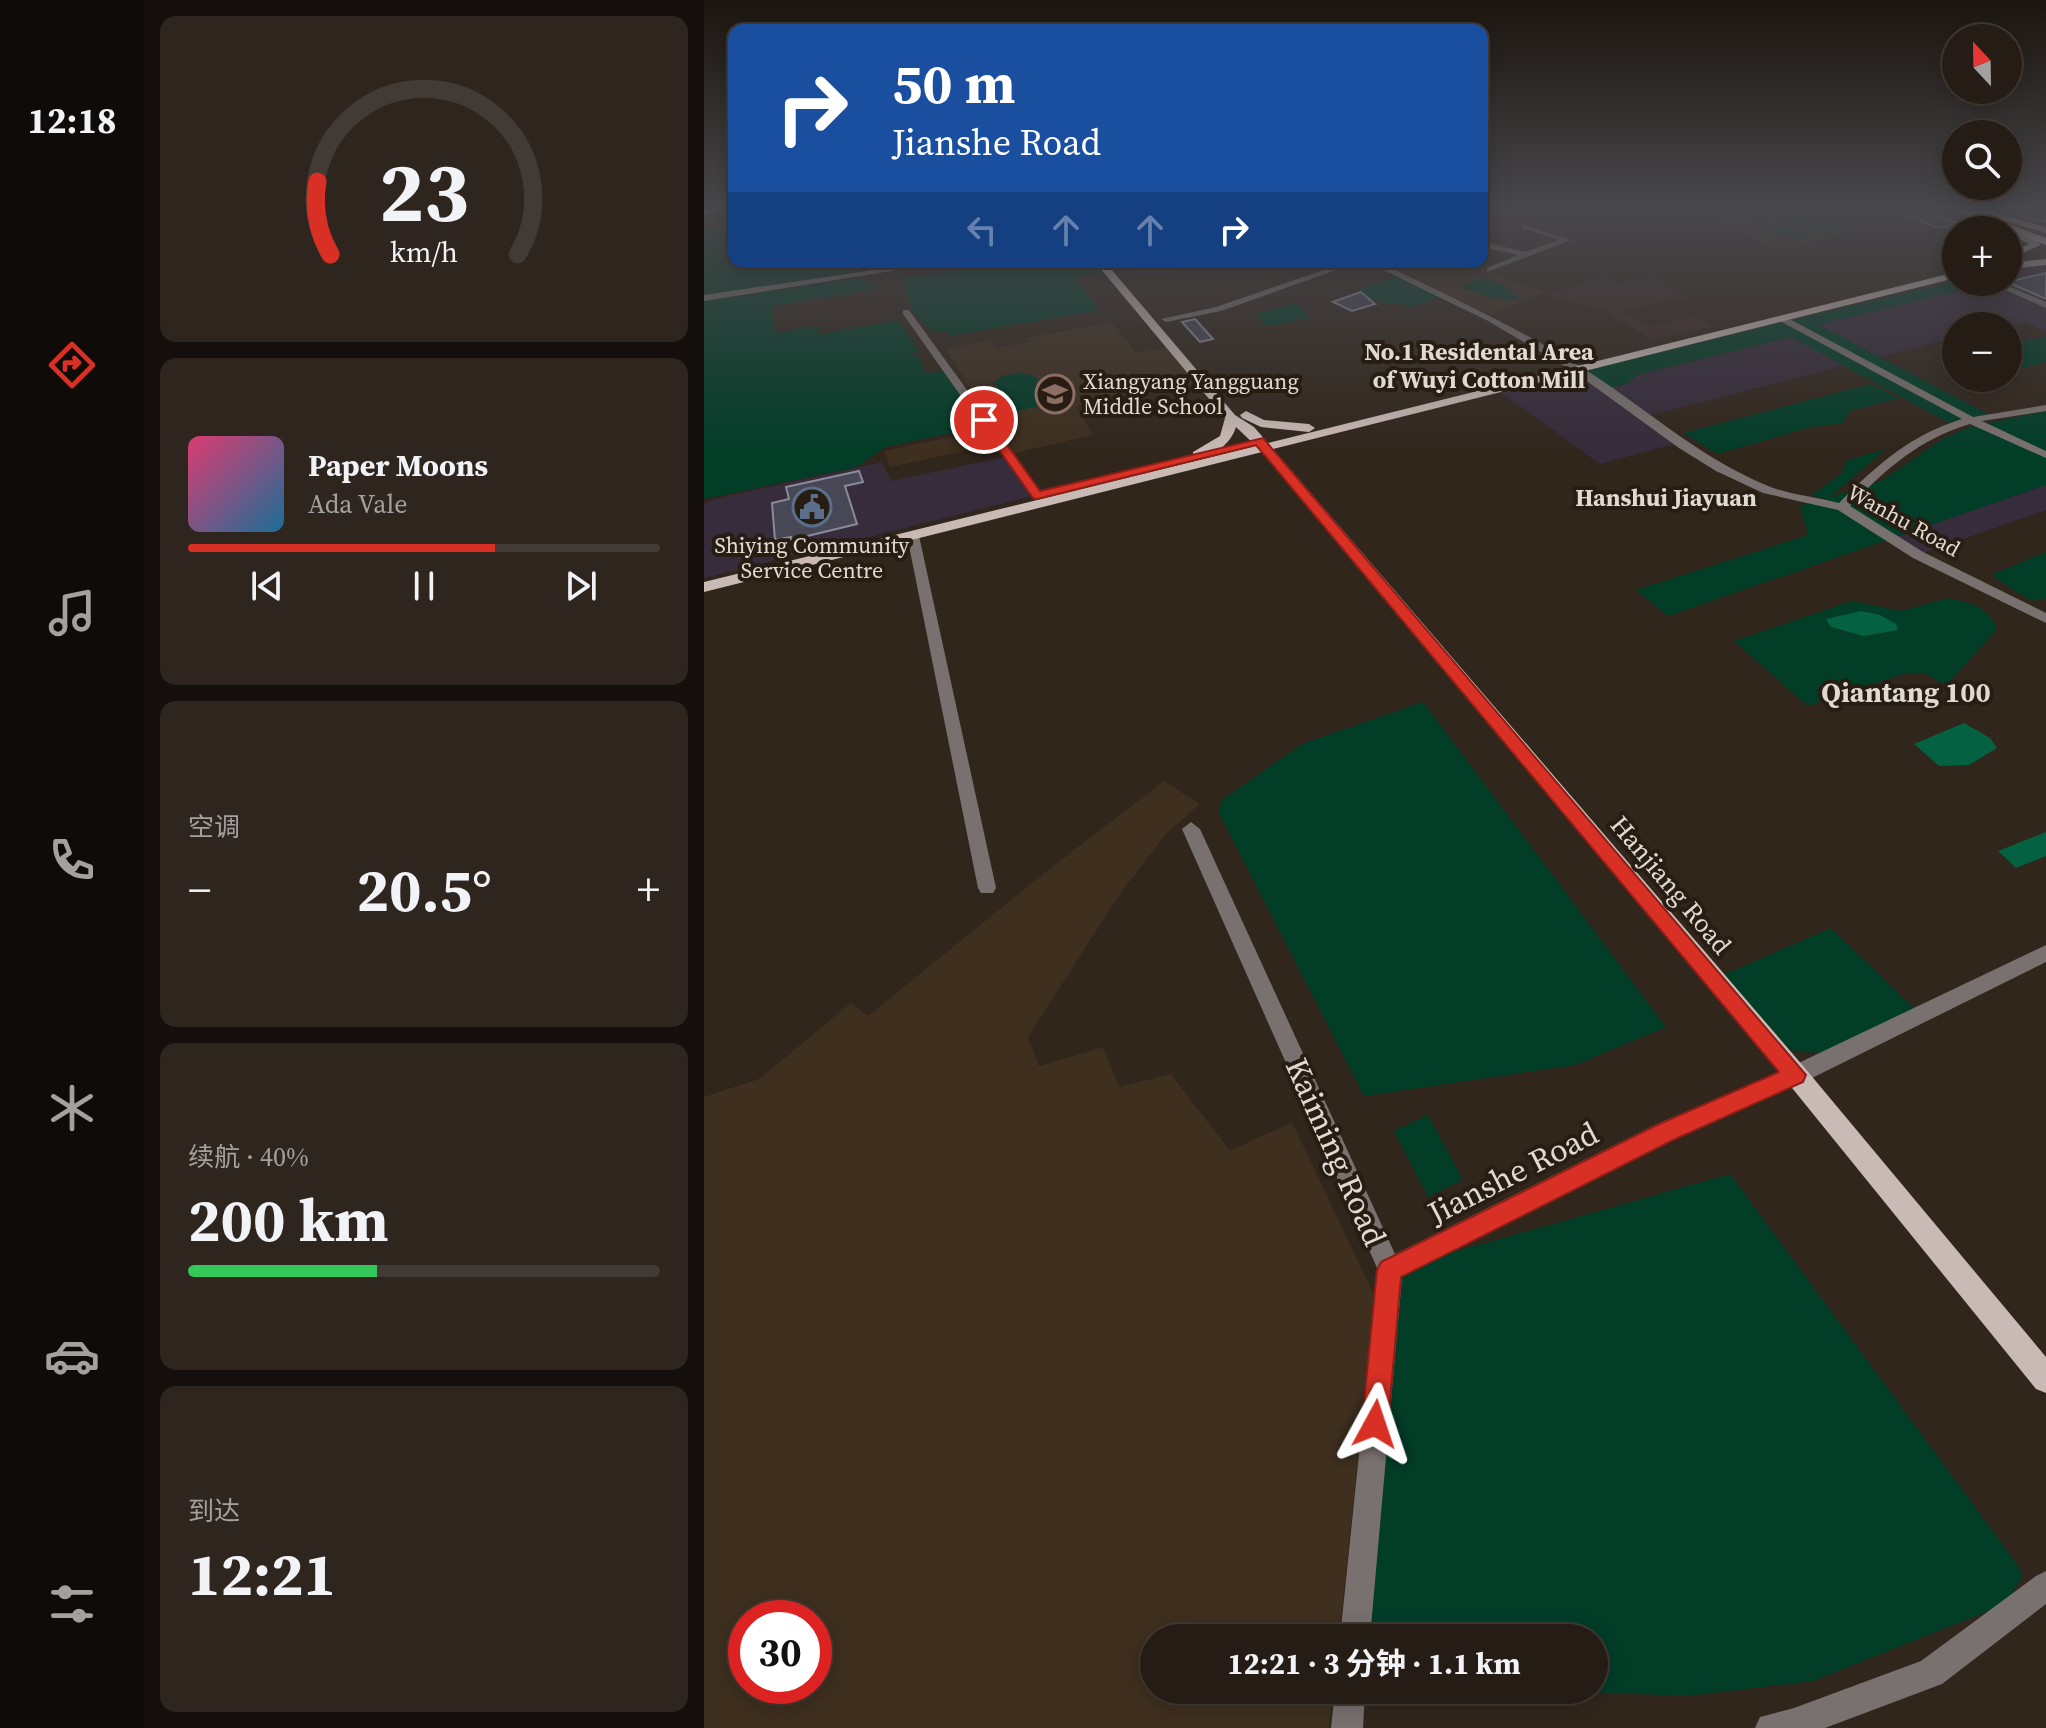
<!DOCTYPE html>
<html lang="zh">
<meta charset="utf-8">
<style>
body{margin:0;font-family:"Source Serif 4","Noto Sans SC",serif;background:#2d251e;color:#f1f3f6;height:100vh;display:flex;flex-direction:column;font-size:30px;white-space:nowrap}
*{box-sizing:border-box;margin:0}
p{font-size:26px;color:#a3a1a0}
.icon{flex:none;width:44px;height:44px;fill:none;stroke:currentColor;stroke-width:2;stroke-linecap:round;stroke-linejoin:round}
.map{position:relative;flex:1;overflow:hidden}
.details{display:flex;flex-direction:column;gap:16px;padding:16px;background:#140f0c;width:560px}
.details>*{flex:none}
.guide{position:absolute;left:24px;top:24px;width:760px;height:244px;border-radius:16px;box-shadow:0 4px 20px #0003,0 0 0 2px #423a34;background:#1a4fa0;color:#fff;overflow:hidden}
.needle{width:52px;rotate:338deg}
.buttons{position:absolute;left:1238px;top:24px;display:grid;gap:16px}
.buttons a{display:grid;place-items:center;width:80px;height:80px;border-radius:50%;background:#251c15;box-shadow:0 4px 20px #0003,0 0 0 2px #423a34;font-size:40px}
.speed{position:absolute;left:24px;top:1600px;display:flex;gap:16px;font-size:40px;font-weight:700;text-align:center}
.speed>*{display:grid;place-content:center;width:104px;height:104px;border-radius:50%;background:#251c15;box-shadow:0 4px 20px #0003,0 0 0 2px #423a34;line-height:1}
.speed .limit{border:12px solid #d22;background:#fff;color:#111}
.pin{position:absolute;display:grid;place-items:center;width:68px;height:68px;color:#fff;margin:-34px;border:4px solid #fff;border-radius:50%;box-shadow:0 2px 8px #0007}
.me{position:absolute;width:88px;margin:-44px;rotate:5deg;stroke-linejoin:round;filter:drop-shadow(0 0 6px #0008)}
.turn{display:flex;align-items:center;gap:28px;height:168px;padding:0 32px;font-size:36px}
.turn .icon{width:104px;height:104px;stroke-width:2.5}
.turn b{display:block;font-size:56px;line-height:68px}
.lanes{display:flex;align-items:center;height:76px;padding:0 32px;background:#0003;justify-content:center;gap:40px;direction:ltr}
.lanes .off{opacity:.35}
.big{font-size:60px;font-weight:700;line-height:1.1}
.details .card{flex:1;display:flex;flex-direction:column;justify-content:center;gap:12px;min-width:0;padding:0 28px;border-radius:16px;background:#2d251e}
.details .dial{align-items:center;gap:0}
.dial svg{height:208px;overflow:visible;fill:none;stroke:#423a34;stroke-width:7;stroke-linecap:round;text-anchor:middle}
.dial text{fill:#f1f3f6;stroke:none}
.song{display:flex;align-items:center;gap:24px}
.cover{width:96px;height:96px;border-radius:12px;background:linear-gradient(135deg,hsl(340 70% 55%),hsl(200 70% 35%))}
.played{height:8px;border-radius:4px;background:linear-gradient(90deg,#d93025 65%,#423a34 65%)}
.keys{display:flex;justify-content:space-around;direction:ltr}
.heat{display:flex;justify-content:space-between;align-items:center;font-size:44px;direction:ltr}
.charge{height:12px;border-radius:6px;background:linear-gradient(90deg,#34c759 40%,#423a34 0)}
.trip{position:absolute;left:436px;top:1624px;width:468px;height:80px;border-radius:40px;background:#251c15;box-shadow:0 4px 20px #0003,0 0 0 2px #423a34;font-weight:700;line-height:80px;text-align:center}
main{display:flex;flex:1;min-height:0}
.tabs{display:flex;flex-direction:column;width:144px;justify-content:space-around;align-items:center;background:#0f0b08;color:#a3a1a0}
.tabs .icon{width:56px;height:56px}
.tabs .selected{color:#d93025}
.tabs b{font-size:36px;color:#f1f3f6}
.map>svg:first-child{display:block}
.commercial{fill:#362c3b}
.built{fill:#3e2f1f;fill-rule:evenodd}
.medical{fill:#3e2a27}
.green{fill:#023d28}
.forest{fill:#046242}
.building{fill:#484756;stroke:#8a8a9a;stroke-width:2}
.lines{fill:none;stroke-linecap:round;stroke-linejoin:round}
.minor{fill:#79716f;fill-rule:evenodd}
.major{fill:#cabab5;fill-rule:evenodd}
.highway{fill:#ebd6d1;fill-rule:evenodd}
.route{fill:#d93025;stroke:#8d1f18;stroke-width:2}
.labels{text-anchor:middle;dominant-baseline:central;stroke-width:8;stroke-linejoin:round;paint-order:stroke}
.far-poi-label{font-size:22px;fill:#e1dad3;stroke:#271d13;text-anchor:start}
.far-street-label{font-size:22px;fill:#e1dad3;stroke:#271d13}
.far-neighbourhood-label{font-size:24px;font-weight:bold;fill:#e1dad3;stroke:#271d13}
.street-label{font-size:26px;fill:#e1dad3;stroke:#271d13}
.neighbourhood-label{font-size:28px;font-weight:bold;fill:#e1dad3;stroke:#271d13}
.near-street-label{font-size:32px;fill:#e1dad3;stroke:#271d13}
</style>
<main>
<nav class="tabs">
<b>12:18</b>
<svg class="icon selected" aria-label="directions" viewBox="0 0 24 24"><path d="M12 3l9 9-9 9-9-9zM9 14v-3h6M13 9l2 2-2 2"/></svg>
<svg class="icon" aria-label="music" viewBox="0 0 24 24"><path d="M9 18V5l10-2v13"/><circle cx="6" cy="18" r="3"/><circle cx="16" cy="16" r="3"/></svg>
<svg class="icon" aria-label="phone" viewBox="0 0 24 24"><path d="M5 4h4l2 5-3 2q2 4 5 5l2-3 5 2v4C11 20 4 13 5 4z"/></svg>
<svg class="icon" aria-label="climate" viewBox="0 0 24 24"><path d="M12 3v18M4 7l16 10M4 17L20 7"/></svg>
<svg class="icon" aria-label="car" viewBox="0 0 24 24"><path d="M5 17H2v-5l4-1 3-4h7l3 4 3 1v5h-3M9 17h6M6 11h13"/><circle cx="7" cy="17" r="2"/><circle cx="17" cy="17" r="2"/></svg>
<svg class="icon" aria-label="filters" viewBox="0 0 24 24"><path d="M4 7h16M4 17h16"/><circle cx="9" cy="7" r="2"/><circle cx="15" cy="17" r="2"/></svg>
</nav>
<section class="details">
<div class="card dial"><svg viewBox="0 0 100 80">
<path d="M14 69A42 42 0 1 1 86 69"/>
<path d="M14 69A42 42 0 0 1 9 41" stroke="#d93025"/>
<text x="50" y="56" font-size="32" font-weight="700">23</text>
<text x="50" y="72" font-size="11">km/h</text>
</svg></div>
<div class="card">
<div class="song"><i class="cover"></i><div><b>Paper Moons</b><p>Ada Vale</p></div></div>
<div class="played"></div>
<div class="keys"><svg class="icon" aria-label="previous" viewBox="0 0 24 24"><path d="M18 5L8 12l10 7zM5 5v14"/></svg><svg class="icon" aria-label="pause" viewBox="0 0 24 24"><path d="M8 5v14M16 5v14"/></svg><svg class="icon" aria-label="next" viewBox="0 0 24 24"><path d="M6 5l10 7-10 7zM19 5v14"/></svg></div>
</div>
<div class="card"><p>空调</p>
<div class="heat"><a>−</a><b class="big">20.5°</b><a>+</a></div>
</div>
<div class="card"><p>续航 · 40%</p><b class="big">200 km</b><div class="charge"></div></div>
<div class="card"><p>到达</p><b class="big">12:21</b></div>
</section>
<div class="map">
<svg width="1342" height="1728" viewBox="0 0 1342 1728">
<rect width="100%" height="100%" fill="#31261c"/>
<g class="commercial">
<polygon points="424,262 505,262 509,266 437,277"/>
<polygon points="1342,263 1342,332 1321,322 1298,326 1252,326 1252,337 943,416 978,442 896,464 795,391 1252,280 1304,282 1304,268"/>
<polygon points="305,456 333,495 0,578 0,504 10,499 178,462 187,481"/>
<polygon points="1342,485 1342,510 1214,555 1188,538"/>
</g>
<g class="built">
<polygon points="992,209 1098,209 1161,230 1073,249 1038,233 1019,236 970,213"/>
<polygon points="673,262 756,262 841,292 787,315"/>
<polygon points="408,322 432,353 464,347 492,382 372,406 389,435 307,454 242,349 285,340 292,348 326,342 324,338"/>
<polygon points="286,429 293,444 186,467 180,451"/>
<path d="M460,781l36,23 -34,30 -45,58 -93,145 11,29 64,-19 16,40 52,-13 59,77 62,-29 83,175 -36,341h-185v52h180l-5,38h-625v-631l55,-18 92,-76 17,13 175,-142zM42,1618h68v68h-68z"/>
</g>
<g class="medical">
<polygon points="778,209 807,209 836,218 809,231 778,223"/>
<polygon points="898,276 912,284 949,277 984,296 918,311 944,327 990,317 1008,327 949,340 902,311 843,294"/>
</g>
<g class="green">
<path d="M1044,209h50l56,19c-45,9 -65,-1 -106,-19z"/>
<path d="M1040,211l34,16 36,9c-40,9 -39,-12 -69,-16 -11,-1 -15,1 -25,-4z"/>
<polygon points="30,227 30,262 142,262 154,272 0,296 0,231"/>
<polygon points="306,262 396,262 404,272 370,277 395,310 246,336 243,331 227,331 208,310 199,279"/>
<path d="M694,276l42,21 -30,11 -11,-5c-15,5 -29,-7 -42,-13z"/>
<polygon points="781,277 814,292 796,289 816,298 805,301 784,293 795,298 790,300 756,286"/>
<polygon points="151,278 160,280 171,289 69,306 71,333 113,326 116,334 194,320 216,352 205,354 215,357 221,370 218,374 240,371 279,426 181,447 153,467 0,499 0,301"/>
<polygon points="1252,281 1279,285 1115,325 1284,414 1245,423 1087,337 933,375 924,384 905,388 880,370"/>
<polygon points="592,303 606,318 563,326 551,314"/>
<polygon points="1342,337 1342,362 1304,372 1304,344"/>
<polygon points="317,372 332,377 344,398 343,404 310,412 301,407 290,382 298,376"/>
<polygon points="1167,384 1194,398 1146,411 1139,423 1107,427 1013,454 979,433"/>
<polygon points="1342,411 1342,485 964,616 932,590 1104,535 1096,506 1121,498 1107,496 1139,472 1142,461 1183,448 1126,497 1177,481 1240,438 1266,427"/>
<polygon points="1342,552 1342,599 1327,601 1287,575"/>
<path d="M1244,598c23,5 40,8 49,31l-51,57 -20,-12 -20,-1 -98,33 -74,-65 118,-40 49,10z"/>
<polygon points="719,702 962,1027 871,1065 660,1096 515,813 518,800 598,744"/>
<polygon points="1127,928 1216,1014 1118,1053 1092,1051 1062,1040 1010,979"/>
<polygon points="724,1115 759,1180 724,1197 690,1131"/>
<polygon points="1026,1174 1310,1560 1319,1575 1302,1604 1109,1681 982,1696 834,1690 890,1690 890,1638 651,1638 686,1270"/>
</g>
<g class="forest">
<polygon points="1157,611 1176,615 1192,624 1194,630 1160,636 1127,627 1122,619"/>
<polygon points="1260,723 1286,738 1293,748 1265,765 1235,766 1210,744"/>
<polygon points="1342,832 1342,856 1312,868 1294,851"/>
</g>
<g class="building">
<polygon points="1216,209 1233,212 1231,215 1256,224 1235,228 1187,210"/>
<polygon points="1299,209 1342,209 1342,222 1299,212"/>
<polygon points="1342,273 1342,299 1303,282 1304,282"/>
<polygon points="657,292 671,304 648,311 629,302"/>
<polygon points="491,319 509,339 496,342 478,322"/>
<polygon points="155,471 159,482 141,486 153,524 87,540 87,537 71,540 68,503 85,499 82,487"/>
</g>
<g class="lines">
<g class="minor">
<polygon points="818,224 867,240 783,272 783,268 814,255 778,247 778,241 821,252 855,240 818,228"/>
<polygon points="223,262 244,262 0,301 0,295"/>
<polygon points="643,262 655,262 517,311 462,322 457,319 512,307"/>
<path d="M663,262h11c68,32 136,64 200,103 65,40 119,92 190,121 22,9 48,11 71,17 38,-38 71,-68 123,-84l-184,-99v-4h6l189,101 73,-12v6l-64,10 64,30v7l-76,-34c-51,15 -84,45 -120,82l73,46 123,61v10l-133,-65 -75,-48 -75,-17 -47,-22 -37,-23 -106,-77 -85,-50z"/>
<polygon points="1283,282 1295,282 1342,302 1342,308"/>
<polygon points="199,310 205,310 337,492 337,498 329,498 199,314"/>
<polygon points="209,532 215,536 292,888 289,893 277,893 274,888 203,536"/>
<polygon points="487,822 496,829 691,1254 953,1124 1084,1068 1342,945 1342,962 1100,1082 969,1140 698,1277 666,1638 636,1638 674,1270 478,829"/>
<polygon points="1342,1571 1342,1604 1238,1684 1121,1728 1051,1728 1056,1717 1090,1708 1217,1661 1332,1576"/>
<polygon points="631,1690 661,1690 659,1728 627,1728"/>
</g>
<g class="major">
<polygon points="0,209 28,209 0,215"/>
<polygon points="1275,209 1342,227 1342,233 1264,210"/>
<polygon points="1305,230 1329,237 1337,245 1304,259 1304,253 1326,244 1305,234"/>
<polygon points="1342,259 1342,265 1304,269 1304,263"/>
<path d="M391,262h10l130,153 19,12 14,16 688,-171v6l-683,171 531,618 242,290v36l-10,-4 -248,-306 -526,-631 -558,140v-10l552,-136 -20,-19c-5,17 -24,32 -43,31v-6l27,-16 5,-18z"/>
<polygon points="542,411 560,420 605,424 611,428 605,432 557,427 538,418 536,415"/>
</g>
<polygon class="highway" points="1248,209 1263,209 1342,238 1342,245"/>
</g>
<linearGradient id="sky" x2="0" y2="1"><stop stop-color="#1b150f"/><stop offset="0.46" stop-color="#48474b"/><stop offset="1" stop-color="#48474b" stop-opacity="0"/></linearGradient>
<rect width="1342" height="451" fill="url(#sky)"/>
<polygon class="route" points="280,417 284,418 336,491 559,438 1102,1075 1099,1082 969,1140 697,1277 684,1424 681,1433 671,1437 661,1433 658,1424 673,1270 677,1262 953,1125 1075,1072 552,445 333,499 329,498 274,420"/>
<defs>
<g id="school-ring" transform="scale(2)"><circle r="9.5" fill="#271d13" stroke="#8d6e63" stroke-width="1.5"/><path d="M0-5L7-2L0 1L-7-2ZM-4 1L0 2.5L4 1V4Q0 6-4 4Z" fill="#8d6e63"/></g>
<g id="civic-ring" transform="scale(2)"><circle r="9.5" fill="#271d13" stroke="#5c6f8a" stroke-width="1.5"/><path d="M-.6-6.5H3V-4.5H.6V-3L4-1V1h2V6H-6V1h2V-1L-.6-3ZM-1.2 2.5V6h2.4V2.5Z" fill="#5c6f8a"/></g>
</defs>
<g fill-rule="evenodd">
<use href="#school-ring" x="351" y="394"/>
<use href="#civic-ring" x="108" y="507"/>
</g>
<g class="labels">
<g class="far-poi-label">
<text x="379" y="381">Xiangyang Yangguang<tspan x="379" dy="25">Middle School</tspan></text>
<text x="108" y="545" text-anchor="middle">Shiying Community<tspan x="108" dy="25">Service Centre</tspan></text>
</g>
<g class="far-street-label">
<text transform="translate(1200 520) rotate(29)">Wanhu Road</text>
</g>
<g class="far-neighbourhood-label">
<text x="775" y="351">No.1 Residental Area<tspan x="775" dy="28">of Wuyi Cotton Mill</tspan></text>
<text x="962" y="497">Hanshui Jiayuan</text>
</g>
<g class="street-label">
<text transform="translate(967 885) rotate(50)">Hanjiang Road</text>
</g>
<g class="neighbourhood-label">
<text x="1202" y="692">Qiantang 100</text>
</g>
<g class="near-street-label">
<text transform="translate(632 1152) rotate(66)">Kaiming Road</text>
<text transform="translate(809 1173) rotate(-27)">Jianshe Road</text>
</g>
</g>
</svg>
<div class="buttons">
<a><svg class="needle" viewBox="-14 -14 28 28"><path d="M0-13l5 13h-10z" fill="#e53935"/><path d="M0 13l5-13h-10z" fill="#a3a1a0"/></svg></a>
<a><svg class="icon" aria-label="search" viewBox="0 0 24 24"><circle cx="10" cy="10" r="6"/><path d="M15 15l6 6"/></svg></a>
<a>+</a>
<a>−</a>
</div>
<div class="speed"><div class="limit">30</div></div>
<div class="pin" style="left:280px;top:420px;background:#d93025"><svg class="icon" aria-label="arrive" viewBox="0 0 24 24"><path d="M6 21V4h12l-3 4 3 4H6"/></svg></div>
<svg class="me" style="left:671px;top:1424px" viewBox="-20 -20 40 40"><path d="M0-17L14 15 0 8-14 15z" fill="#d93025" stroke="#fff" stroke-width="4"/></svg>
<div class="trip">12:21 · 3 分钟 · 1.1 km</div>
<div class="guide">
<div class="turn"><svg class="icon" aria-label="right" viewBox="0 0 24 24"><path d="M7 20v-9h11M14 6l5 5-5 5"/></svg><div><b>50 m</b>Jianshe Road</div></div>
<div class="lanes"><svg class="icon off" aria-label="left" viewBox="0 0 24 24"><path d="M17 20v-9H6M10 6l-5 5 5 5"/></svg><svg class="icon off" aria-label="ahead" viewBox="0 0 24 24"><path d="M12 20V5M6 11l6-6 6 6"/></svg><svg class="icon off" aria-label="ahead" viewBox="0 0 24 24"><path d="M12 20V5M6 11l6-6 6 6"/></svg><svg class="icon" aria-label="right" viewBox="0 0 24 24"><path d="M7 20v-9h11M14 6l5 5-5 5"/></svg></div>
</div>
</div>
</main>
